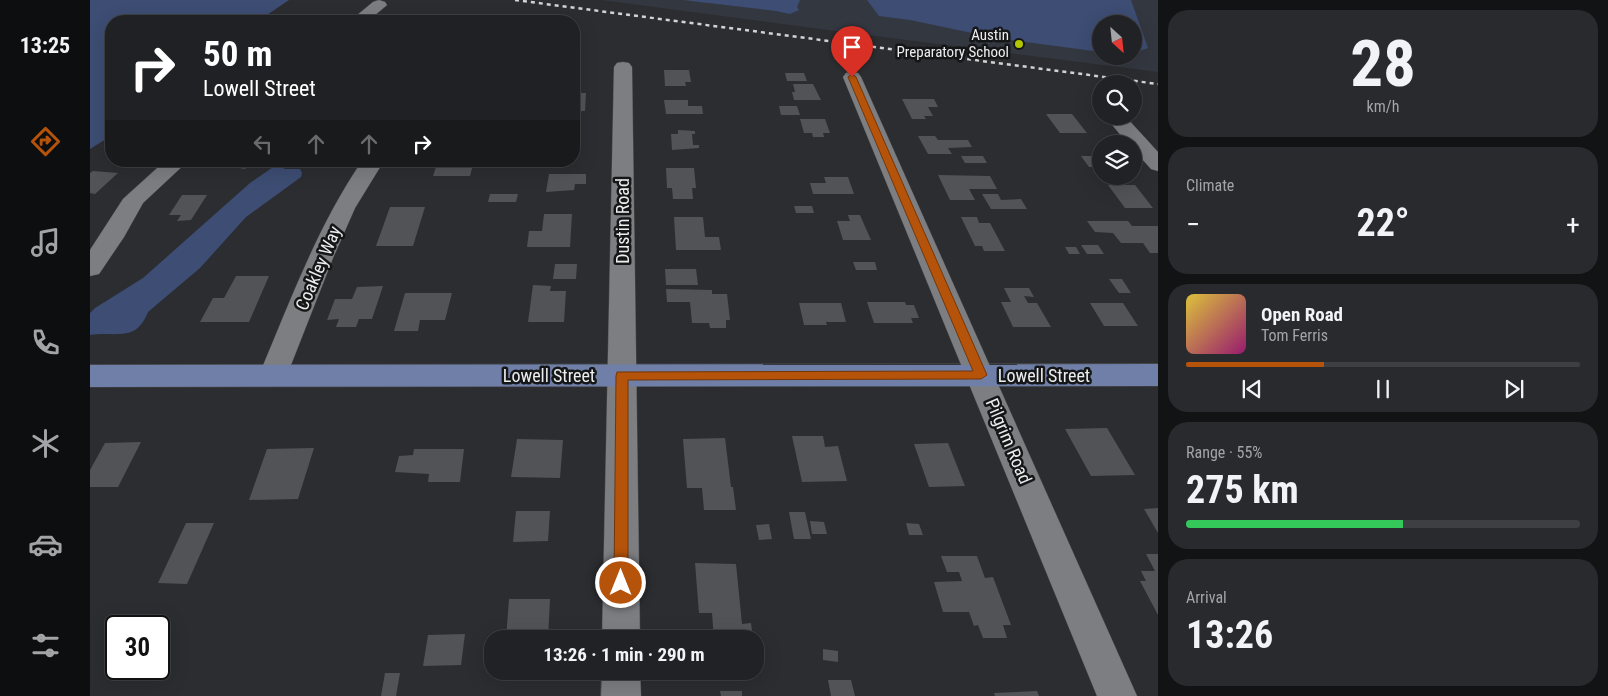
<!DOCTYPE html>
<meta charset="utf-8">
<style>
body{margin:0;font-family:"Roboto Condensed",sans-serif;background:#292a2d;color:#f1f3f6;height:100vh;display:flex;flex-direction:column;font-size:19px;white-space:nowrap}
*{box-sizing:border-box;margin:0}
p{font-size:16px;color:#a2a4a7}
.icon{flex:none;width:28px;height:28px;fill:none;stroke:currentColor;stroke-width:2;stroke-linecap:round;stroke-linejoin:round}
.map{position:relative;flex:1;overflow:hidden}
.panel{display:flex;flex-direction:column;gap:10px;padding:10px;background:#121314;width:450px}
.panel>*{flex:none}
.banner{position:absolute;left:15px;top:15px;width:475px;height:152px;border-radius:20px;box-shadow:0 5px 20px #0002,0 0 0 1px #3e3f42;background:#202124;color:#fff;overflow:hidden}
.needle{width:32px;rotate:153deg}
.buttons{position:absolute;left:1002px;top:15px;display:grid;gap:10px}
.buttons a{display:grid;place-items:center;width:50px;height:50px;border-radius:50%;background:#212225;box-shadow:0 5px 20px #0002,0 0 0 1px #3e3f42;font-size:25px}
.speed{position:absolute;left:15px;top:615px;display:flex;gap:10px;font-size:25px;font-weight:700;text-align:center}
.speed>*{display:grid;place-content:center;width:65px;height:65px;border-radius:50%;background:#212225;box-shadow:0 5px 20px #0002,0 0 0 1px #3e3f42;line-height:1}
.speed .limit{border:2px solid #111;border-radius:8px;background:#fff;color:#111}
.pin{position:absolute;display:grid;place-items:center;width:42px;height:42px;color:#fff;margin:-51px -21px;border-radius:50% 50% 50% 0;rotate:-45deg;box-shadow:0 0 5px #0007}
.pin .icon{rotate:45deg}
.me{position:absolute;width:55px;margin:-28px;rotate:0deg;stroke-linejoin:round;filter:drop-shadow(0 0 4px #0008)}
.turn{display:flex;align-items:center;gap:18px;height:105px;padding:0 15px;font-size:22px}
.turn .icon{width:65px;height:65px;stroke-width:2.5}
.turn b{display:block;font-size:35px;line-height:42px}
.lanes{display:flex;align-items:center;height:48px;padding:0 15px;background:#0003;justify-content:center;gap:25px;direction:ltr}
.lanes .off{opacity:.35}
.big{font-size:38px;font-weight:700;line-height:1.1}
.panel .widget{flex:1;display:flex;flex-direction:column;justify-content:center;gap:8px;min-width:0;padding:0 18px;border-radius:20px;background:#292a2d}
.panel .dial{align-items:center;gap:0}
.dial b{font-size:65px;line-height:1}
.song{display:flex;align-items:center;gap:15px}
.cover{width:60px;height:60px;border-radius:8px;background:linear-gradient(135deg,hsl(50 70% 55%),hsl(320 70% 35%))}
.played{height:5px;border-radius:2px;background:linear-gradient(90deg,#b45309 35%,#3e3f42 35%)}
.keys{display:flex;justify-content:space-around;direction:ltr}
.heat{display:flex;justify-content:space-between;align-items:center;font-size:28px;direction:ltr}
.charge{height:8px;border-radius:4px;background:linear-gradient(90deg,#34c759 55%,#3e3f42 0)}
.trip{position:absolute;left:394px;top:630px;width:280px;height:50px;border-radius:20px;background:#212225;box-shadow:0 5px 20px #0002,0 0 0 1px #3e3f42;font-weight:700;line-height:50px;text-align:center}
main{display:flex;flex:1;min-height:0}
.dock{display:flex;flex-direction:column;width:90px;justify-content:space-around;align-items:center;background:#0d0e0f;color:#a2a4a7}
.dock .icon{width:35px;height:35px}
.dock .active{color:#b45309}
.dock b{font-size:22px;color:#f1f3f6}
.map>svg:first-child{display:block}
.built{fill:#333740;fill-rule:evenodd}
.green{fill:#3d4d73}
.building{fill:#515357}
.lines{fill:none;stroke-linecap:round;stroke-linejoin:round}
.minor-casing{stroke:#484a4c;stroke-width:1}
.major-casing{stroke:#484a4c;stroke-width:1}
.minor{fill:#7d7e82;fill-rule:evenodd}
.major{fill:#6f7fa7;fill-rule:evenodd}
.rail{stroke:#d2d3d5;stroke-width:2.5;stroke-dasharray:4 4;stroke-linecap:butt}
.route{fill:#b45309;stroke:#753606}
.poi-dot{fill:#b1c500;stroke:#151617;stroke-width:2}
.labels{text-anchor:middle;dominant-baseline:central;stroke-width:5;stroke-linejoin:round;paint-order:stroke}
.far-poi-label{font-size:15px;fill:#ecedef;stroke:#151617;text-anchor:end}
.street-label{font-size:18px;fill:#ecedef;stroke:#151617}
</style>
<main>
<nav class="dock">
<b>13:25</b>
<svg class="icon active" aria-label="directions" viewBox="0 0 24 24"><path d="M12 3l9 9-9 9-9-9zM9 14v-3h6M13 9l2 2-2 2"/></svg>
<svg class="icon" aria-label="music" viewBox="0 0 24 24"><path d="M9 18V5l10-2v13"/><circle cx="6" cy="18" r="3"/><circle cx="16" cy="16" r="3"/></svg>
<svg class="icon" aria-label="phone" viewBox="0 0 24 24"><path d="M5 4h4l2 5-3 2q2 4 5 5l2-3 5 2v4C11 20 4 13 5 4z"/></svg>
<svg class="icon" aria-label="climate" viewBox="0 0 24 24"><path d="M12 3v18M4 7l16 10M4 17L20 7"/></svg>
<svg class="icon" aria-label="car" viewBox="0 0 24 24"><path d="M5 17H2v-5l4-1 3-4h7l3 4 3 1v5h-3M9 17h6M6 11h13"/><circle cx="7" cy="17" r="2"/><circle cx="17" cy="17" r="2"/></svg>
<svg class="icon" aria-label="filters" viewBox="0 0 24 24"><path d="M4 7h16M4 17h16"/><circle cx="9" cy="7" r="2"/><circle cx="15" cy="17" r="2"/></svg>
</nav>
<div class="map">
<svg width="1068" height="696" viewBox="0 0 1068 696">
<rect width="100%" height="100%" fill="#2c2d31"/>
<path class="built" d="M511,0h557v72l-322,-41zM1011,24h33v32h-33z"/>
<g class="green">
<polygon points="0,0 199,0 168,21 21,21 21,136 0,149"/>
<polygon points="593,0 710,0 707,7 709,10 700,14 686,11"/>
<polygon points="777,0 1041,0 1058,48 1044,53 1044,24 1011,24 1011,52 906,38 820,20 789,16"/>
<path d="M186,165l9,4h15l2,4 -1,4 -55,40 -46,51 -52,44c-12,31 -32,19 -58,23v-22l5,-5 48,-30 107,-95z"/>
</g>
<g class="building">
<polygon points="574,70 599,70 601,82 595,82 596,86 575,86"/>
<polygon points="695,73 714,73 717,81 697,81"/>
<polygon points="703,84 723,84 731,100 704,100 702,92 705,92"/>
<polygon points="484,93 496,93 495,111 484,111"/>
<polygon points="812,99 844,99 848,107 838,107 843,116 834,116 836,119 822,119"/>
<polygon points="574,100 598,100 598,106 612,106 613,114 576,114"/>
<polygon points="689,106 707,106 710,115 691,115"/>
<polygon points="956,114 982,114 997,133 970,133"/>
<polygon points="710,119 735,119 740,133 733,133 734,137 723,137 722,133 714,133"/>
<polygon points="490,130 489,152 484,152 484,131"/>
<polygon points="588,130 605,131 605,134 602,134 603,145 609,145 609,148 582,150 581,134 588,134"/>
<polygon points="828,136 845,136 848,140 878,140 882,147 858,148 862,154 838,154"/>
<polygon points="1003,152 1011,152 1011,167 999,167 991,156 1006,156"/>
<polygon points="871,156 893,156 897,163 875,163"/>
<polygon points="138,161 164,161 155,169 133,165"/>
<polygon points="348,161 384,161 380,176 343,176"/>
<polygon points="576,168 604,168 606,188 602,188 603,199 583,199 582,188 577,188"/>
<polygon points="3,171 28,173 5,194 0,193 0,173"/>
<polygon points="459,174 496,174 496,184 485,184 484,190 456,192"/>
<polygon points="848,175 900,176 907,189 879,189 885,200 860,200"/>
<polygon points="734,177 758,177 764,194 723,194 720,183 736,183"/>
<polygon points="1018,185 1045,185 1063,208 1035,208"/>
<polygon points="400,194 428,194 426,202 398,202"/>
<polygon points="892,194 908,194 911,200 931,199 937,209 901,209"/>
<polygon points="92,195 117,195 101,220 87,221 91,215 79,215"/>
<polygon points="704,206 722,206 724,213 706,213"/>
<polygon points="300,207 335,207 323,246 286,246"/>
<polygon points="454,214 482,214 480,247 437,247 439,231 452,231"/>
<polygon points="758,215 770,215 781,240 753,240 747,221 760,221"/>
<polygon points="584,217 613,217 615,237 629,237 631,250 586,250"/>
<polygon points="871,217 887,217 889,223 900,223 915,251 894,251 892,246 885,246"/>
<polygon points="997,221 1038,221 1042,226 1068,226 1068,253 1060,253 1053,243 1031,243 1023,233 1005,232"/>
<polygon points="991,245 1008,245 1014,254 997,254"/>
<polygon points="975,247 986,247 990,254 979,254"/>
<polygon points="763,262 785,262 787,270 766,270"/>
<polygon points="465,264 487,264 486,279 463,279"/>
<polygon points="575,269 606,269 608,285 576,285"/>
<polygon points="146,276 179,276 159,322 110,322 123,298 134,298"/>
<polygon points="1019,279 1032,279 1041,293 1029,293"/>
<polygon points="443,285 461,286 460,291 476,291 474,322 438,322"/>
<polygon points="293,286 282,319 269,319 266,327 246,327 249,319 237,320 245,299 262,299 267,287"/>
<polygon points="914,288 939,288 944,297 934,296 938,303 947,303 961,327 923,327 911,302 921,302"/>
<polygon points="576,289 622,290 622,294 637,294 640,320 636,320 636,328 620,328 619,323 602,323 600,302 577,302"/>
<polygon points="315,293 362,293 355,320 330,320 328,331 304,331"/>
<polygon points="777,302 815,302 816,305 824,305 829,318 821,318 823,323 784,323"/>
<polygon points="709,303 751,303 756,322 736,322 737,325 714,325"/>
<polygon points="1000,303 1033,303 1048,326 1014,326"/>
<polygon points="1017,428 1045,475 1001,476 975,429"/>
<polygon points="702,436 733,436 735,447 748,446 757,481 712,482"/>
<polygon points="635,438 641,487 643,487 646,510 614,510 612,488 597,488 593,439"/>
<polygon points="427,439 473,440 470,478 421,477"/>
<polygon points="51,442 28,487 0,487 0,470 15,443"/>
<polygon points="858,443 875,486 839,487 824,444"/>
<polygon points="224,448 208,499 159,500 177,449"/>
<polygon points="324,449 374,449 370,482 338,482 339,474 305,472 309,456 323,455"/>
<polygon points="1068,508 1068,533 1054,509"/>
<polygon points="426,511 460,511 458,541 423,542"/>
<polygon points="699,512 715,512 721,539 704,539"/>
<polygon points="720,521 734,522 737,534 722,534"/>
<polygon points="96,523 124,523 97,584 68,583"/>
<polygon points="816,523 829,524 833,535 819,535"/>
<polygon points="679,524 682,539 669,540 666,525"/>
<polygon points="1056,554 1068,554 1068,615 1050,581 1056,581 1051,571 1065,571"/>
<polygon points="851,556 887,556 895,578 903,577 921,625 913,625 917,638 893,638 888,625 884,626 879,612 853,612 844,582 872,581 869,572 857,572"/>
<polygon points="605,563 646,564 652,624 661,623 663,639 624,639 622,613 609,613"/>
<polygon points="419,599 460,599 458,639 416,639"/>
<polygon points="375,634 371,665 333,666 338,635"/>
<polygon points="733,649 748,651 748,662 733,660"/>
<polygon points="295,673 310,673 306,696 291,696"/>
<polygon points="738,680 761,680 765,696 741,696"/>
<polygon points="630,691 652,691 652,696 631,696"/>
<polygon points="947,691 949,696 905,696 904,693"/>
</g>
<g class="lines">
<g class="minor-casing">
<g id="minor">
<polygon points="289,0 295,2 297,5 278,21 260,21 283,2"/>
<polygon points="533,62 539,63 542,67 550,639 512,639 524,67 527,63"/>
<polygon points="762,72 768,73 771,77 1047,696 1007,696 753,77 756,73"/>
<polygon points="1022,117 1036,117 1068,152 1068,171 1061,169 1044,150 1044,144 1038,144 1019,121"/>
<polygon points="75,161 98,161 53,203 34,237 9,274 0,276 0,250 33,199"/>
<path d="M272,161h18l2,3 -27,44 -22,50 -46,117 -4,7 -10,4 -10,-4 -4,-7c31,-73 58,-148 103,-214z"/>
<polygon points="512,671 550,671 551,696 511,696"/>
</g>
</g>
<g class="major-casing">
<polygon id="major" points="1068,364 1068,386 0,387 0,365"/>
</g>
<use href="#minor" class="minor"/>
<use href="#major" class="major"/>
<polyline class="rail" points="425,0 1068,84"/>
</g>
<polygon class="route" points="762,74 766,77 897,375 891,379 538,380 538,583 536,588 531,590 526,588 524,583 526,376 527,372 883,371 758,77"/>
<circle class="poi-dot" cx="929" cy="44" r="5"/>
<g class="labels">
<g class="far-poi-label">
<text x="919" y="35">Austin<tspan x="919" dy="17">Preparatory School</tspan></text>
</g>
<g class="street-label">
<text transform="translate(532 221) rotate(-90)">Dustin Road</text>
<text transform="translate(228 268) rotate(-67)">Coakley Way</text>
<text x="459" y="375">Lowell Street</text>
<text x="954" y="375">Lowell Street</text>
<text transform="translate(919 441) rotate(67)">Pilgrim Road</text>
</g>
</g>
</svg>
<div class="buttons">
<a><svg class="needle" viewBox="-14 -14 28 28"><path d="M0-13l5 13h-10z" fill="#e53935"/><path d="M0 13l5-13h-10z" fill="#a2a4a7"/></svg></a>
<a><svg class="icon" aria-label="search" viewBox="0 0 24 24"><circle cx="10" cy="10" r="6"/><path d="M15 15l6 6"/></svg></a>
<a><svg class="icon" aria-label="layers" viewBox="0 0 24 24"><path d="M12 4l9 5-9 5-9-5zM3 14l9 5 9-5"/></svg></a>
</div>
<div class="speed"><div class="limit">30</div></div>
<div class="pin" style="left:762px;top:77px;background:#d93025"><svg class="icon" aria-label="arrive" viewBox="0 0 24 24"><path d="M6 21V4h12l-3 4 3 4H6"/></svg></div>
<svg class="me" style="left:531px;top:583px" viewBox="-20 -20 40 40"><circle r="17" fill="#b45309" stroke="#fff" stroke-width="3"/><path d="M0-11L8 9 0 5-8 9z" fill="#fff"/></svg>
<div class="trip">13:26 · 1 min · 290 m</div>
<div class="banner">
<div class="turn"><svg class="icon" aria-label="right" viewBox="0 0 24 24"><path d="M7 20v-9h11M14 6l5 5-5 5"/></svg><div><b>50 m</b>Lowell Street</div></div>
<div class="lanes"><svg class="icon off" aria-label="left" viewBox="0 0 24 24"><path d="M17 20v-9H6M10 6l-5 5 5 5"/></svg><svg class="icon off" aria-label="ahead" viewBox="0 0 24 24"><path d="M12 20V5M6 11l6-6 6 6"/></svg><svg class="icon off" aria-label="ahead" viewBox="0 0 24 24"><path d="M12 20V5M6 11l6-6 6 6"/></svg><svg class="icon" aria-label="right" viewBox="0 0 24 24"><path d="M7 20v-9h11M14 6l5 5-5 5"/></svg></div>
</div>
</div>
<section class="panel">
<div class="widget dial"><b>28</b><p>km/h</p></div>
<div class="widget"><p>Climate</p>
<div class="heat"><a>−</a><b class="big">22°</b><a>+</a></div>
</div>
<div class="widget">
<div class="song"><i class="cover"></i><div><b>Open Road</b><p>Tom Ferris</p></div></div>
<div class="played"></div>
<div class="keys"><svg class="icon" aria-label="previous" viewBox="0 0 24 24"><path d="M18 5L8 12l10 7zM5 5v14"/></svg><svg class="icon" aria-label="pause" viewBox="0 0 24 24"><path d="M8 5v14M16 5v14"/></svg><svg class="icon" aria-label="next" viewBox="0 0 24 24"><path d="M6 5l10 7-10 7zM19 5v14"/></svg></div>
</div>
<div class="widget"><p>Range · 55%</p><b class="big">275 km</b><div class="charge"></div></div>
<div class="widget"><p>Arrival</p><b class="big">13:26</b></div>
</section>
</main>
